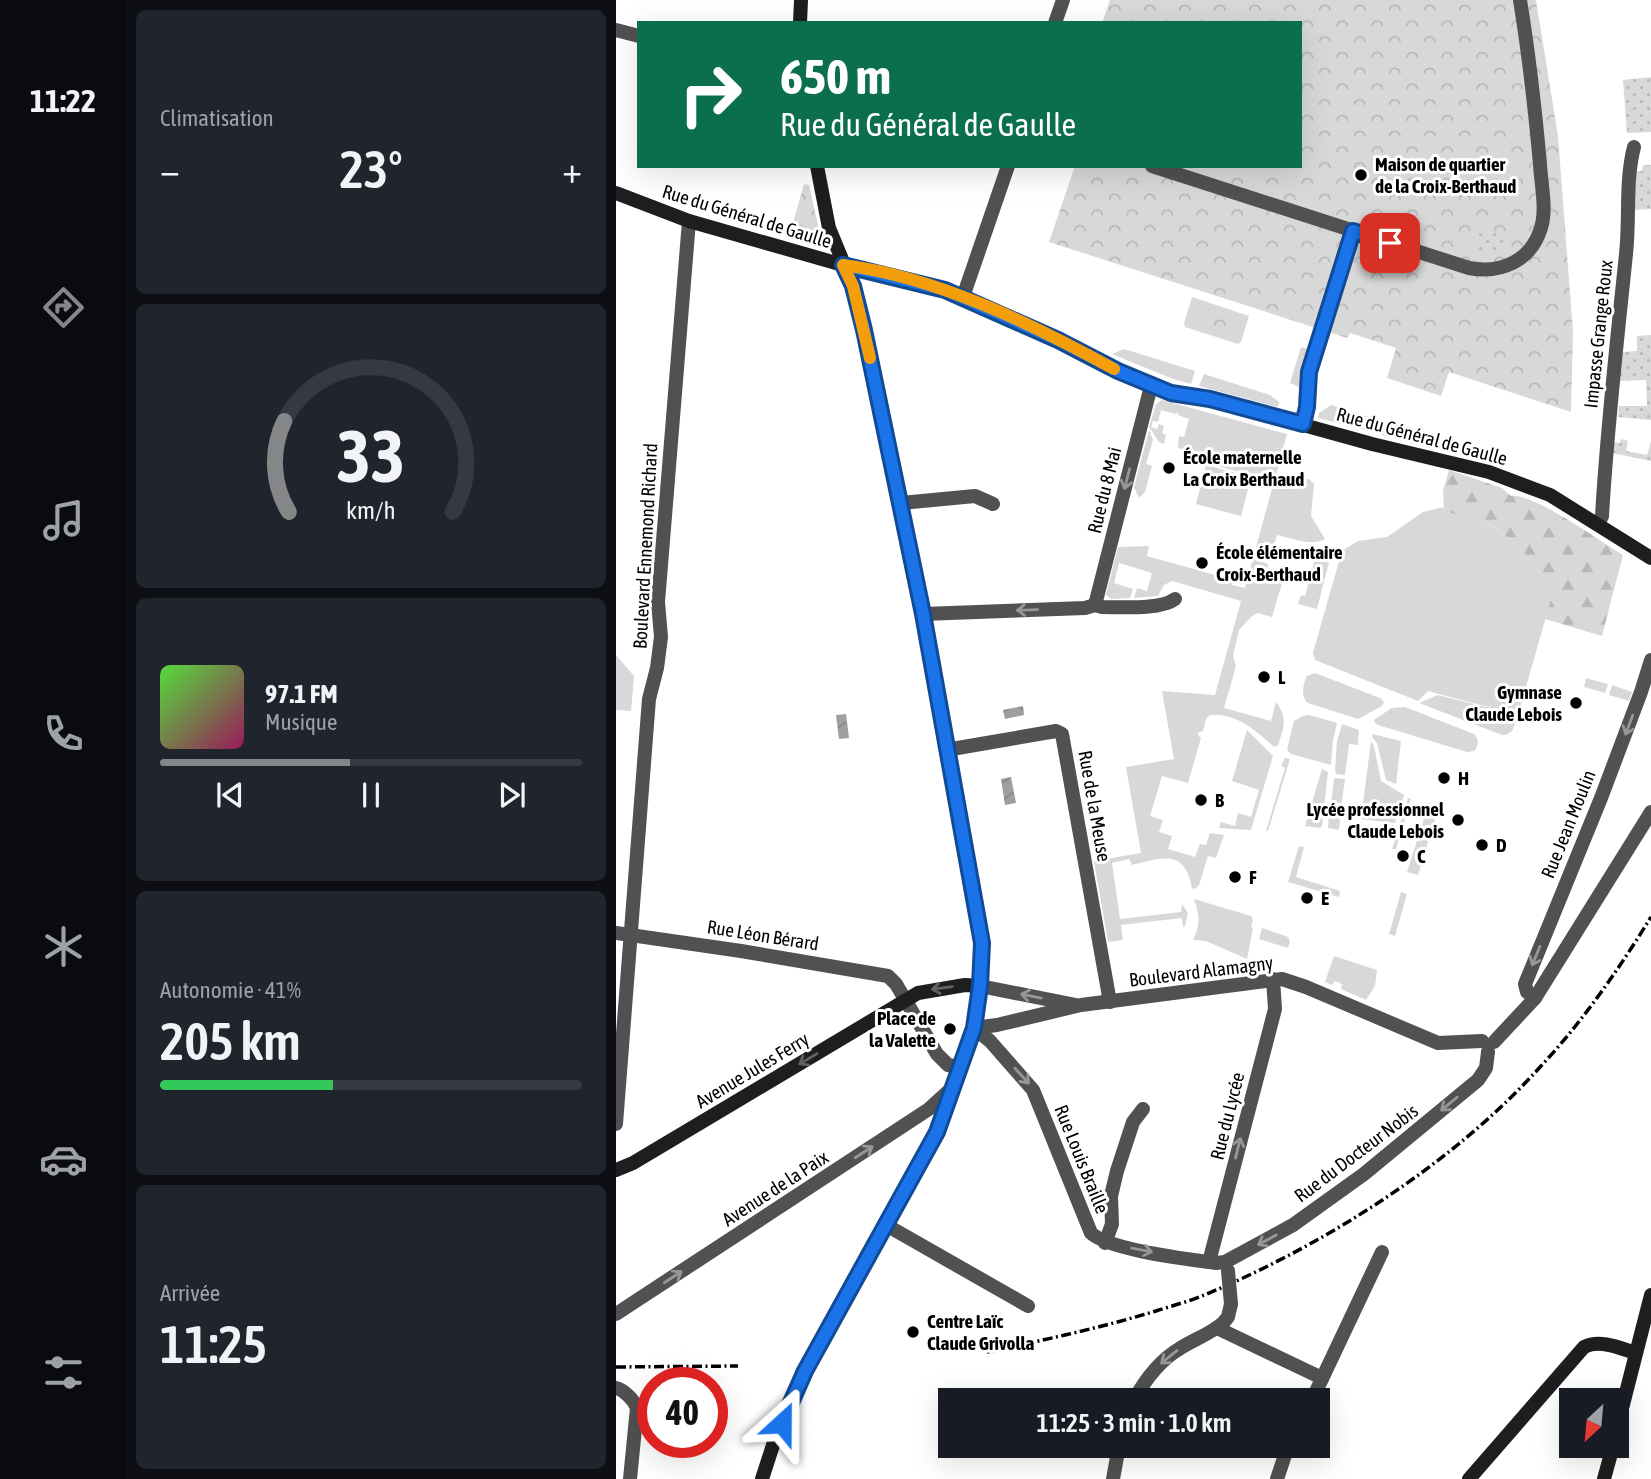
<!DOCTYPE html>
<html lang="fr">
<meta charset="utf-8">
<style>
body{margin:0;font-family:"Asap Condensed",sans-serif;background:#20242c;color:#f1f3f6;height:100vh;display:flex;flex-direction:column;font-size:26px;white-space:nowrap}
*{box-sizing:border-box;margin:0}
p{font-size:23px;color:#9ea1a6}
.icon{flex:none;width:38px;height:38px;fill:none;stroke:currentColor;stroke-width:2;stroke-linecap:round;stroke-linejoin:round}
.map{position:relative;flex:1;overflow:hidden}
.sheet{display:flex;flex-direction:column;gap:10px;padding:10px;background:#0d0f14;width:490px}
.sheet>*{flex:none}
.hud{position:absolute;left:21px;top:21px;width:665px;height:147px;border-radius:0px;box-shadow:0 7px 28px #0002;background:#0b6e4f;color:#fff;overflow:hidden}
.needle{width:46px;rotate:206deg}
.fabs{position:absolute;left:943px;top:1388px;display:grid;gap:14px}
.fabs a{display:grid;place-items:center;width:70px;height:70px;border-radius:0px;background:#171b24;box-shadow:0 7px 28px #0002;font-size:35px}
.speed{position:absolute;left:21px;top:1367px;display:flex;gap:14px;font-size:35px;font-weight:700;text-align:center}
.speed>*{display:grid;place-content:center;width:91px;height:91px;border-radius:50%;background:#171b24;box-shadow:0 7px 28px #0002;line-height:1}
.speed .limit{border:10px solid #d22;background:#fff;color:#111}
.pin{position:absolute;display:grid;place-items:center;width:60px;height:60px;color:#fff;margin:-30px;border-radius:14px;box-shadow:0 4px 10px #0006}
.me{position:absolute;width:77px;margin:-38px;rotate:24deg;stroke-linejoin:round;filter:drop-shadow(0 0 5px #0008)}
.turn{display:flex;align-items:center;gap:24px;height:147px;padding:0 28px;font-size:32px}
.turn .icon{width:91px;height:91px;stroke-width:2.5}
.turn b{display:block;font-size:49px;line-height:60px}
.big{font-size:52px;font-weight:600;line-height:1.1}
.sheet .card{flex:1;display:flex;flex-direction:column;justify-content:center;gap:10px;min-width:0;padding:0 24px;border-radius:10px;background:#20242c}
.sheet .dial{align-items:center;gap:0}
.dial svg{height:182px;overflow:visible;fill:none;stroke:#363941;stroke-width:7;stroke-linecap:round;text-anchor:middle}
.dial text{fill:#f1f3f6;stroke:none}
.song{display:flex;align-items:center;gap:21px}
.cover{width:84px;height:84px;border-radius:10px;background:linear-gradient(135deg,hsl(110 70% 55%),hsl(330 70% 35%))}
.played{height:7px;border-radius:4px;background:linear-gradient(90deg,#858687 45%,#363941 45%)}
.keys{display:flex;justify-content:space-around;direction:ltr}
.heat{display:flex;justify-content:space-between;align-items:center;font-size:38px;direction:ltr}
.charge{height:10px;border-radius:5px;background:linear-gradient(90deg,#34c759 41%,#363941 0)}
.trip{position:absolute;left:322px;top:1388px;width:392px;height:70px;border-radius:0px;background:#171b24;box-shadow:0 7px 28px #0002;font-weight:600;line-height:70px;text-align:center}
main{display:flex;flex:1;min-height:0}
.tab-bar{display:flex;flex-direction:column;width:126px;justify-content:space-around;align-items:center;background:#090b0e;color:#9ea1a6}
.tab-bar .icon{width:49px;height:49px}
.tab-bar .active{color:#858687}
.tab-bar b{font-size:32px;color:#f1f3f6}
.map>svg:first-child{display:block}
.grass{fill:#d8d8d8}
.forest{fill:url(#forest-firs)}
.park{fill:url(#park-crowns)}
.garden{fill:url(#garden-dots)}
.water{fill:url(#water-waves)}
.lines{fill:none;stroke-linecap:round;stroke-linejoin:round}
.street{stroke:#515151;stroke-width:14}
.secondary{stroke:#1e1e1e;stroke-width:14}
.rail{stroke:#000;stroke-width:3.5;stroke-dasharray:10 3.5 2 3.5;stroke-linecap:butt}
.street-bridge{stroke:#515151;stroke-width:14}
.oneway{stroke:#979797}
.oneway2{stroke:#626262}
.route-casing{stroke:#114b97;stroke-width:18}
.route{stroke:#1a73e8;stroke-width:12}
.slow{stroke:#f59e0b;stroke-width:12}
.poi-dot{fill:#000;stroke:#fff;stroke-width:2.5}
.labels{text-anchor:middle;dominant-baseline:central;stroke-width:6;stroke-linejoin:round;paint-order:stroke}
.poi-label{font-size:19px;font-weight:bold;fill:#000;stroke:#fff;text-anchor:start}
.street-label{font-size:19px;fill:#000;stroke:#fff}
</style>
<main>
<nav class="tab-bar">
<b>11:22</b>
<svg class="icon active" aria-label="directions" viewBox="0 0 24 24"><path d="M12 3l9 9-9 9-9-9zM9 14v-3h6M13 9l2 2-2 2"/></svg>
<svg class="icon" aria-label="music" viewBox="0 0 24 24"><path d="M9 18V5l10-2v13"/><circle cx="6" cy="18" r="3"/><circle cx="16" cy="16" r="3"/></svg>
<svg class="icon" aria-label="phone" viewBox="0 0 24 24"><path d="M5 4h4l2 5-3 2q2 4 5 5l2-3 5 2v4C11 20 4 13 5 4z"/></svg>
<svg class="icon" aria-label="climate" viewBox="0 0 24 24"><path d="M12 3v18M4 7l16 10M4 17L20 7"/></svg>
<svg class="icon" aria-label="car" viewBox="0 0 24 24"><path d="M5 17H2v-5l4-1 3-4h7l3 4 3 1v5h-3M9 17h6M6 11h13"/><circle cx="7" cy="17" r="2"/><circle cx="17" cy="17" r="2"/></svg>
<svg class="icon" aria-label="filters" viewBox="0 0 24 24"><path d="M4 7h16M4 17h16"/><circle cx="9" cy="7" r="2"/><circle cx="15" cy="17" r="2"/></svg>
</nav>
<section class="sheet">
<div class="card"><p>Climatisation</p>
<div class="heat"><a>−</a><b class="big">23°</b><a>+</a></div>
</div>
<div class="card dial"><svg viewBox="0 0 100 80">
<path d="M14 69A42 42 0 1 1 86 69"/>
<path d="M14 69A42 42 0 0 1 12 29" stroke="#858687"/>
<text x="50" y="56" font-size="32" font-weight="700">33</text>
<text x="50" y="72" font-size="11">km/h</text>
</svg></div>
<div class="card">
<div class="song"><i class="cover"></i><div><b>97.1 FM</b><p>Musique</p></div></div>
<div class="played"></div>
<div class="keys"><svg class="icon" aria-label="previous" viewBox="0 0 24 24"><path d="M18 5L8 12l10 7zM5 5v14"/></svg><svg class="icon" aria-label="pause" viewBox="0 0 24 24"><path d="M8 5v14M16 5v14"/></svg><svg class="icon" aria-label="next" viewBox="0 0 24 24"><path d="M6 5l10 7-10 7zM19 5v14"/></svg></div>
</div>
<div class="card"><p>Autonomie · 41%</p><b class="big">205 km</b><div class="charge"></div></div>
<div class="card"><p>Arrivée</p><b class="big">11:25</b></div>
</section>
<div class="map">
<svg width="1035" height="1479" viewBox="0 0 1035 1479">
<defs>
<pattern id="forest-firs" width="22" height="20" patternUnits="userSpaceOnUse" patternTransform="scale(1.75)"><rect width="22" height="20" fill="#d8d8d8"/><path d="M5 1l3.5 6h-7zM16 11l3.5 6h-7z" fill="#b8b8b8"/></pattern>
<pattern id="park-crowns" width="20" height="18" patternUnits="userSpaceOnUse" patternTransform="scale(1.75)"><rect width="20" height="18" fill="#d8d8d8"/><path d="M2 6a3 3 0 1 1 6 0M12 15a3 3 0 1 1 6 0" fill="none" stroke="#b8b8b8"/></pattern>
<pattern id="garden-dots" width="8" height="8" patternUnits="userSpaceOnUse" patternTransform="scale(1.75)"><rect width="8" height="8" fill="#d8d8d8"/><path d="M2 2h.1M6 6h.1" fill="none" stroke="#b8b8b8" stroke-width="1.8" stroke-linecap="round"/></pattern>
<pattern id="water-waves" width="16" height="10" patternUnits="userSpaceOnUse" patternTransform="scale(1.75)"><rect width="16" height="10" fill="#9f9f9f"/><path d="M0 5q4-4 8 0t8 0" fill="none" stroke="#878787"/></pattern>
</defs>
<rect width="100%" height="100%" fill="#fff"/>
<g class="grass">
<polygon points="576,297 633,316 625,342 622,344 569,327 568,323"/>
<polygon points="685,347 693,349 683,387 674,383"/>
<polygon points="508,349 579,371 575,384 557,379 496,354"/>
<polygon points="588,374 654,395 663,402 662,407 583,386"/>
<path d="M546,400l125,34 -11,41 33,4 5,5 -3,32 14,23c-13,8 -33,-1 -48,-4l-4,13 -7,-1 -4,15 6,2 -2,11 17,5 -11,37 -14,-4 -6,3 -13,14 -6,25 3,11 -12,42 47,13 5,-19c12,16 8,25 2,43l-4,2c-17,-16 -39,-35 -64,-32l-4,4 -3,12 -6,2 4,5 -13,45 -26,-7 -12,40 13,4 -4,12 13,4 -4,13 27,8 5,-13 6,1 4,-12 14,2 -8,23 -8,-2 -9,29 -4,4 -3,-1c-7,-39 -29,-31 -60,-23l-3,-6 -17,4 8,56 61,-7 1,-8 6,9 -3,13 -2,1 -1,-9 -61,7 2,15 -15,2 -14,-81 47,-8 -15,-86 48,-8 -12,-68 53,4 26,-94 -69,-20 -8,4 -6,11 -24,2 3,-10 10,3 5,-18 -33,-10 -5,20 19,6 -3,9 -19,1 -5,-4 12,-48 31,-1 -2,10 86,24 -1,5 13,3 29,-107 -61,-16 1,-7 -36,-10 1,-12 5,1 5,-18 -11,-4v-3l-2,2 -15,-4 -3,12 -5,-1 -2,6 6,2 2,-5 5,2 -2,7 4,2 -2,9 -5,-2 -10,-15 7,-23z"/>
<polygon points="715,405 757,418 753,431 702,418 703,413"/>
<polygon points="765,421 803,433 812,443 813,448 762,434"/>
<polygon points="533,430 537,440 530,464 536,466 529,492 523,498 518,487"/>
<polygon points="590,465 635,477 625,516 580,504"/>
<path d="M827,507l1,5c10,2 23,3 33,7 33,13 58,44 76,73l-35,123 -90,-24 -10,10 -103,-41 -2,-7 26,-92 1,-9 18,-11 29,-4 36,-25z"/>
<polygon points="701,552 709,555 713,562 701,609 682,604 685,595 689,596"/>
<polygon points="0,655 18,676 15,711 0,710"/>
<path d="M699,673l65,25 4,4 -2,4 -24,13 -50,-16c-8,-7 -5,-18 -1,-27z"/>
<polygon points="970,678 992,684 989,693 968,687"/>
<polygon points="996,685 1016,692 1013,701 993,695"/>
<polygon points="822,695 897,714 901,719 896,731 890,735 886,735 803,703"/>
<path d="M789,707l69,27c5,6 5,11 0,17l-7,1 -89,-27 -4,-3 1,-3 17,-11z"/>
<polygon points="693,715 721,723 717,740 715,765 675,754 671,750 678,721 687,716"/>
<polygon points="726,724 743,730 742,745 733,744 729,775 720,774 719,770 721,741"/>
<polygon points="631,730 657,756 635,830 603,828 605,822 619,826 622,813 635,817 643,790 616,781"/>
<polygon points="757,734 785,741 780,784 770,780 761,743 756,737"/>
<polygon points="755,741 758,746 765,781 788,795 779,823 745,819"/>
<polygon points="669,758 674,759 652,831 650,831 669,768 665,766"/>
<polygon points="706,769 712,772 706,826 704,828 689,826"/>
<polygon points="718,778 729,779 725,808 715,806"/>
<polygon points="792,798 795,799 780,849 776,849"/>
<polygon points="813,803 823,806 802,875 791,872"/>
<polygon points="715,811 725,812 723,830 712,828 713,814"/>
<polygon points="683,846 688,847 680,877 724,891 723,897 672,882"/>
<polygon points="785,892 791,894 779,936 773,934"/>
<path d="M578,899l57,17 2,4 -2,7 2,1 -6,31 -41,-18 -13,-1c8,-15 6,-26 1,-41z"/>
<polygon points="646,928 672,937 674,942 672,948 643,939"/>
<polygon points="718,956 761,970 759,986 750,1000 725,989 726,984 719,981 716,985 709,982"/>
</g>
<path class="forest" d="M833,470l53,18 9,8c23,-3 90,46 112,59l-21,81 -57,-17 8,-27c-18,-29 -44,-61 -76,-73 -10,-4 -23,-5 -33,-7l-1,-21z"/>
<g class="park">
<polygon points="494,0 920,0 942,136 957,332 955,412 833,372 825,396 771,378 780,348 734,333 731,338 433,242 459,166 684,166 684,23 486,23"/>
<polygon points="188,184 193,185 205,238 200,245 173,237"/>
<path d="M595,309l17,7 10,10 -1,5c-12,6 -29,-2 -40,-9 -2,-9 7,-13 14,-13z"/>
</g>
<g class="garden">
<polygon points="1035,77 1035,132 1011,133 1007,80"/>
<polygon points="1027,165 1035,165 1035,209 1017,210 1018,171 1026,171"/>
<polygon points="885,229 892,246 874,253 858,252 862,233 873,235"/>
<polygon points="1035,335 1035,420 1002,417 1003,406 1031,406 1030,380 1003,381 1006,352 1021,351 1021,336"/>
<polygon points="1005,439 1012,441 1010,451 1031,455 1035,441 1035,461 996,453 997,442 1004,443"/>
</g>
<g class="water">
<polygon points="407,706 408,715 389,719 387,710"/>
<polygon points="230,714 233,738 223,739 220,715"/>
<polygon points="395,777 400,803 389,805 385,779"/>
</g>
<g class="lines">
<g class="street">
<polyline points="439,23 447,0"/>
<polyline points="0,30 23,36"/>
<path d="M536,166l317,102c32,6 62,-7 72,-40 6,-20 0,-43 -1,-64 -5,-55 -11,-109 -20,-164"/>
<polyline points="347,297 392,166"/>
<polyline points="687,424 691,407 693,372 737,231"/>
<polyline points="285,503 359,496 377,504"/>
<path d="M982,524l4,-8c5,-88 15,-174 24,-262 4,-36 -1,-72 8,-107"/>
<polyline points="479,605 535,386"/>
<path d="M307,614l162,-6 10,-3 7,2c19,0 59,3 73,-8"/>
<polyline points="330,750 440,731 446,734 494,1002"/>
<polyline points="0,933 125,951 272,976 280,984 321,1054 332,1065 343,1067"/>
<polyline points="364,986 460,1005"/>
<polyline points="919,998 911,992 909,984 985,798 1025,692 1035,660"/>
<path d="M358,1028l16,13 43,49 58,143c18,17 97,26 125,30l9,-1 68,-37 71,-51 114,-94 8,-12 2,-16"/>
<polyline points="358,1028 381,1025 465,1005 666,979 690,987 822,1043 866,1041"/>
<polyline points="878,1042 919,998 1035,812"/>
<polyline points="0,1124 33,699 41,668 45,637 42,602 73,221"/>
<polyline points="270,1225 412,1306"/>
<polyline points="489,1243 496,1224 495,1196 501,1171 517,1122 527,1109"/>
<polyline points="593,1262 659,1009 657,979"/>
<polyline points="0,1314 313,1109 335,1089"/>
<polyline points="601,1328 706,1378"/>
<path d="M0,1388c8,2 18,12 21,20l-7,71"/>
<path d="M518,1400c11,-20 25,-39 45,-51 14,-9 31,-15 44,-26l5,-6 3,-13"/>
<polyline points="696,1400 766,1252"/>
<polyline points="497,1479 503,1446"/>
<polyline points="661,1479 672,1446"/>
</g>
<g class="secondary">
<polyline points="184,23 185,0"/>
<polyline points="0,193 73,221 227,265 329,290 442,340 516,378 555,393 594,399 756,444 873,472 934,495 1035,558"/>
<polyline points="0,1170 17,1163 302,993 349,985 364,986"/>
<polyline points="1001,1428 1035,1295"/>
<polyline points="146,1479 157,1445 189,1371 321,1132 358,1028 364,986 366,943 307,614 264,403 237,286 213,228 201,166"/>
<path d="M853,1479l115,-132c16,-8 36,1 51,6"/>
<polyline points="988,1479 997,1446"/>
</g>
<g class="rail">
<path d="M371,1352c57,-12 113,-24 169,-41 15,-5 31,-9 46,-15 121,-50 251,-132 339,-230 42,-45 78,-97 110,-149"/>
<polyline points="0,1367 122,1366"/>
</g>
<polyline class="street-bridge" points="612,1271 615,1304"/>
</g>
<defs><path id="oneway-shaft" d="M-6 0H5M1.5-3L5.5 0L1.5 3" fill="none" stroke-width="1.6" stroke-linecap="round" stroke-linejoin="round" transform="scale(1.75)"/></defs>
<g class="oneway">
<use href="#oneway-shaft" transform="translate(511 479) rotate(104)"/>
<use href="#oneway-shaft" transform="translate(411 610) rotate(178)"/>
<use href="#oneway-shaft" transform="translate(1013 725) rotate(111)"/>
<use href="#oneway-shaft" transform="translate(920 956) rotate(112)"/>
<use href="#oneway-shaft" transform="translate(415 996) rotate(-169)"/>
<use href="#oneway-shaft" transform="translate(406 1076) rotate(48)"/>
<use href="#oneway-shaft" transform="translate(833 1104) rotate(140)"/>
<use href="#oneway-shaft" transform="translate(622 1148) rotate(-76)"/>
<use href="#oneway-shaft" transform="translate(248 1152) rotate(-33)"/>
<use href="#oneway-shaft" transform="translate(651 1240) rotate(152)"/>
<use href="#oneway-shaft" transform="translate(526 1250) rotate(10)"/>
<use href="#oneway-shaft" transform="translate(57 1277) rotate(-33)"/>
<use href="#oneway-shaft" transform="translate(553 1357) rotate(141)"/>
</g>
<g class="oneway2">
<use href="#oneway-shaft" transform="translate(326 988) rotate(172)"/>
<use href="#oneway-shaft" transform="translate(192 1059) rotate(149)"/>
</g>
<g class="lines">
<g class="route-casing">
<polyline id="route" points="166,1423 189,1371 321,1132 358,1028 364,986 366,943 307,614 248,330 237,286 227,265 329,290 442,340 502,371 555,393 594,399 687,424 691,407 693,372 737,231 774,243"/>
</g>
<use href="#route" class="route"/>
<path class="slow" d="M254,358l-17,-72 -10,-21c94,12 189,59 271,104"/>
</g>
<g class="poi-dot">
<circle cx="745" cy="175" r="7"/>
<circle cx="553" cy="468" r="7"/>
<circle cx="586" cy="563" r="7"/>
<circle cx="648" cy="677" r="7"/>
<circle cx="960" cy="703" r="7"/>
<circle cx="828" cy="778" r="7"/>
<circle cx="585" cy="800" r="7"/>
<circle cx="842" cy="820" r="7"/>
<circle cx="866" cy="845" r="7"/>
<circle cx="787" cy="856" r="7"/>
<circle cx="619" cy="877" r="7"/>
<circle cx="691" cy="898" r="7"/>
<circle cx="334" cy="1029" r="7"/>
<circle cx="297" cy="1332" r="7"/>
</g>
<g class="labels">
<g class="poi-label">
<text x="759" y="164">Maison de quartier<tspan x="759" dy="22">de la Croix-Berthaud</tspan></text>
<text x="567" y="457">École maternelle<tspan x="567" dy="22">La Croix Berthaud</tspan></text>
<text x="600" y="552">École élémentaire<tspan x="600" dy="22">Croix-Berthaud</tspan></text>
<text x="662" y="677">L</text>
<text x="946" y="692" text-anchor="end">Gymnase<tspan x="946" dy="22">Claude Lebois</tspan></text>
<text x="842" y="778">H</text>
<text x="599" y="800">B</text>
<text x="828" y="809" text-anchor="end">Lycée professionnel<tspan x="828" dy="22">Claude Lebois</tspan></text>
<text x="880" y="845">D</text>
<text x="801" y="856">C</text>
<text x="633" y="877">F</text>
<text x="705" y="898">E</text>
<text x="320" y="1018" text-anchor="end">Place de<tspan x="320" dy="22">la Valette</tspan></text>
<text x="311" y="1321">Centre Laïc<tspan x="311" dy="22">Claude Grivolla</tspan></text>
</g>
<g class="street-label">
<text transform="translate(131 216) rotate(17)">Rue du Général de Gaulle</text>
<text transform="translate(982 334) rotate(-84)">Impasse Grange Roux</text>
<text transform="translate(806 436) rotate(15)">Rue du Général de Gaulle</text>
<text transform="translate(488 490) rotate(-76)">Rue du 8 Mai</text>
<text transform="translate(29 546) rotate(-87)">Boulevard Ennemond Richard</text>
<text transform="translate(479 806) rotate(80)">Rue de la Meuse</text>
<text transform="translate(952 824) rotate(-68)">Rue Jean Moulin</text>
<text transform="translate(147 935) rotate(9)">Rue Léon Bérard</text>
<text transform="translate(585 971) rotate(-7)">Boulevard Alamagny</text>
<text transform="translate(136 1070) rotate(-31)">Avenue Jules Ferry</text>
<text transform="translate(611 1116) rotate(-76)">Rue du Lycée</text>
<text transform="translate(740 1153) rotate(-37)">Rue du Docteur Nobis</text>
<text transform="translate(466 1159) rotate(68)">Rue Louis Braille</text>
<text transform="translate(159 1188) rotate(-33)">Avenue de la Paix</text>
</g>
</g>
</svg>
<div class="fabs">
<a><svg class="needle" viewBox="-14 -14 28 28"><path d="M0-13l5 13h-10z" fill="#e53935"/><path d="M0 13l5-13h-10z" fill="#9ea1a6"/></svg></a>
</div>
<div class="speed"><div class="limit">40</div></div>
<div class="pin" style="left:774px;top:243px;background:#d93025"><svg class="icon" aria-label="arrive" viewBox="0 0 24 24"><path d="M6 21V4h12l-3 4 3 4H6"/></svg></div>
<svg class="me" style="left:166px;top:1423px" viewBox="-20 -20 40 40"><path d="M0-17L14 15 0 8-14 15z" fill="#1a73e8" stroke="#fff" stroke-width="4"/></svg>
<div class="trip">11:25 · 3 min · 1.0 km</div>
<div class="hud">
<div class="turn"><svg class="icon" aria-label="right" viewBox="0 0 24 24"><path d="M7 20v-9h11M14 6l5 5-5 5"/></svg><div><b>650 m</b>Rue du Général de Gaulle</div></div>
</div>
</div>
</main>
